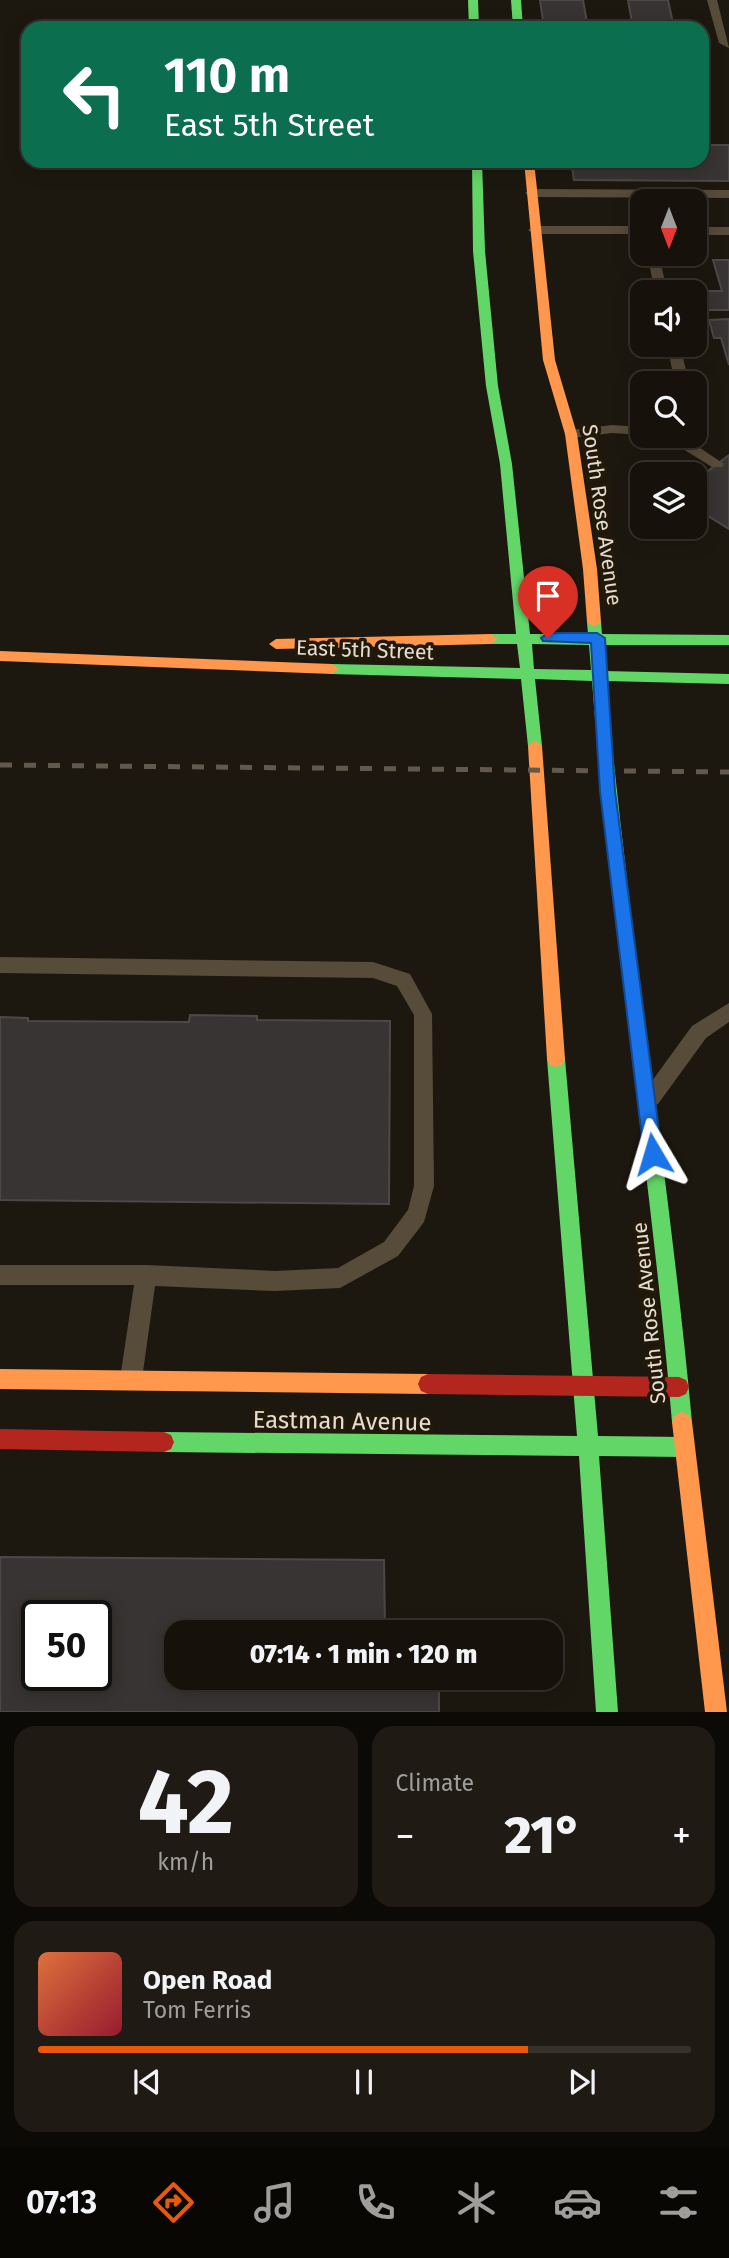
<!DOCTYPE html>
<meta charset="utf-8">
<style>
body{margin:0;font-family:"Fira Sans",sans-serif;background:#1f1b14;color:#f1f3f6;height:100vh;display:flex;flex-direction:column;font-size:26px;white-space:nowrap}
*{box-sizing:border-box;margin:0}
p{font-size:23px;color:#9e9e9d}
.icon{flex:none;width:38px;height:38px;fill:none;stroke:currentColor;stroke-width:2;stroke-linecap:round;stroke-linejoin:round}
.map{position:relative;height:1712px;overflow:hidden}
.side{display:flex;flex-direction:column;gap:14px;padding:14px;background:#0c0a06;flex:1}
.side>*{flex:none}
.guide{position:absolute;left:21px;top:21px;width:688px;height:147px;border-radius:21px;box-shadow:0 4px 18px #0003,0 0 0 2px #35322c;background:#0b6e4f;color:#fff;overflow:hidden}
.needle{width:46px;rotate:180deg}
.tools{position:absolute;left:630px;top:189px;display:grid;gap:14px}
.tools a{display:grid;place-items:center;width:77px;height:77px;border-radius:14px;background:#16120b;box-shadow:0 4px 18px #0003,0 0 0 2px #35322c;font-size:35px}
.speed{position:absolute;left:21px;top:1600px;display:flex;gap:14px;font-size:35px;font-weight:700;text-align:center}
.speed>*{display:grid;place-content:center;width:91px;height:91px;border-radius:50%;background:#16120b;box-shadow:0 4px 18px #0003,0 0 0 2px #35322c;line-height:1}
.speed .limit{border:4px solid #111;border-radius:10px;background:#fff;color:#111}
.pin{position:absolute;display:grid;place-items:center;width:60px;height:60px;color:#fff;margin:-72px -30px;border-radius:50% 50% 50% 0;rotate:-45deg;box-shadow:0 0 7px #0007}
.pin .icon{rotate:45deg}
.me{position:absolute;width:77px;margin:-38px;rotate:353deg;stroke-linejoin:round;filter:drop-shadow(0 0 5px #0008)}
.turn{display:flex;align-items:center;gap:24px;height:147px;padding:0 28px;font-size:32px}
.turn .icon{width:91px;height:91px;stroke-width:2.5}
.turn b{display:block;font-size:49px;line-height:60px}
.big{font-size:52px;font-weight:800;line-height:1.1}
.side .card{flex:1;display:flex;flex-direction:column;justify-content:center;gap:10px;min-width:0;padding:0 24px;border-radius:21px;background:#1f1b14}
.side .dial{align-items:center;gap:0}
.dial b{font-size:91px;line-height:1}
.song{display:flex;align-items:center;gap:21px}
.cover{width:84px;height:84px;border-radius:10px;background:linear-gradient(135deg,hsl(20 70% 55%),hsl(350 70% 35%))}
.played{height:7px;border-radius:4px;background:linear-gradient(90deg,#ea580c 75%,#35322c 75%)}
.keys{display:flex;justify-content:space-around;direction:ltr}
.heat{display:flex;justify-content:space-between;align-items:center;font-size:38px;direction:ltr}
.side .tiles{flex:1;display:grid;gap:14px;grid-template-columns:1fr 1fr}
.card:last-child{grid-column:span 2}
.trip{position:absolute;left:164px;top:1620px;width:399px;height:70px;border-radius:21px;background:#16120b;box-shadow:0 4px 18px #0003,0 0 0 2px #35322c;font-weight:800;line-height:70px;text-align:center}
.tab-bar{display:flex;height:112px;justify-content:space-around;align-items:center;background:#090704;color:#9e9e9d}
.tab-bar .icon{width:49px;height:49px}
.tab-bar .active{color:#ea580c}
.tab-bar b{font-size:32px;color:#f1f3f6}
.map>svg:first-child{display:block}
.building{fill:#383433;stroke:#4d4848;stroke-width:2;fill-rule:evenodd}
.lines{fill:none;stroke-linecap:round;stroke-linejoin:round}
.lane{fill:#574b3a;fill-rule:evenodd}
.fast{fill:#63d668;fill-rule:evenodd}
.slow{fill:#ff974d;fill-rule:evenodd}
.jam{fill:#b3261e;fill-rule:evenodd}
.rail{stroke:#61594c;stroke-width:5;stroke-dasharray:12 12;stroke-linecap:butt}
.route{fill:#1a73e8;stroke:#114b97;stroke-width:2}
.labels{text-anchor:middle;dominant-baseline:central;stroke-width:7;stroke-linejoin:round;paint-order:stroke}
.street-label{font-size:21px;fill:#e5ddd3;stroke:#231909}
.near-street-label{font-size:24px;fill:#e5ddd3;stroke:#231909}
</style>
<div class="map">
<svg width="729" height="1712" viewBox="0 0 729 1712">
<rect width="100%" height="100%" fill="#1d180f"/>
<g class="building">
<polygon points="540,0 583,0 588,28 544,28"/>
<polygon points="628,0 668,0 674,28 633,28"/>
<polygon points="702,145 729,145 729,181 574,180 571,161 702,161"/>
<polygon points="713,260 729,260 729,310 705,310 700,291 722,291"/>
<polygon points="729,319 729,365 721,338 714,338 709,320"/>
<polygon points="729,455 729,529 695,508 695,481"/>
<polygon points="190,1015 257,1016 257,1020 390,1021 389,1204 0,1200 0,1017 28,1018 28,1021 189,1022"/>
<path d="M0,1557l384,3 1,73h-208v45h262v34h-439zM37,1615h59v60h-59z"/>
</g>
<g class="lines">
<g class="lane">
<polygon points="707,0 717,0 729,48 719,43"/>
<polygon points="729,190 729,198 531,197 525,193 531,189"/>
<polygon points="642,226 642,234 534,234 528,230 534,226"/>
<rect x="695" y="227" width="34" height="8"/>
<polygon points="647,254 659,254 667,292 655,292"/>
<polygon points="667,345 680,345 689,383 675,383"/>
<polygon points="612,425 642,427 642,435 612,433 571,438 564,434 571,430"/>
<polygon points="655,436 685,438 724,464 722,467 712,467 675,444 657,439"/>
<polygon points="0,957 373,962 410,974 432,1014 434,1186 424,1222 398,1256 340,1288 275,1291 155,1286 142,1379 139,1387 131,1390 123,1387 120,1379 134,1285 0,1285 0,1265 146,1265 275,1271 338,1268 384,1242 408,1210 414,1186 414,1015 397,986 373,978 0,973"/>
<polygon points="729,1003 729,1022 706,1038 658,1104 651,1107 644,1104 641,1098 644,1092 692,1026"/>
</g>
<g class="fast">
<polygon points="468,0 478,0 479,28 469,28"/>
<polygon points="511,0 521,0 523,28 513,28"/>
<path d="M472,161h10l3,90 13,135 14,78 18,170h58l-1,-12 7,-5 7,5 1,12 127,1v10h-126l2,26 124,3v10l-123,-3c22,248 63,493 86,741l-3,7 -7,3 -7,-3 -3,-7c-21,-248 -61,-493 -80,-741l-57,-2 7,67 -7,6 -7,-6 -7,-67 -189,-5 -7,-5 7,-5 188,4 -3,-24h-26l-7,-5 7,-5h25l-16,-170 -14,-78 -13,-135zM532,644l57,1 2,25 -57,-1z"/>
<polygon points="556,1051 562,1053 565,1059 598,1436 684,1437 691,1440 694,1447 691,1454 684,1457 599,1456 618,1712 596,1712 579,1456 164,1452 157,1449 154,1442 157,1435 164,1432 577,1436 547,1059 550,1053"/>
</g>
<g class="slow">
<polygon points="524,161 534,161 555,360 577,434 597,569 601,622 594,627 587,622 583,569 565,434 543,360"/>
<polygon points="491,634 498,639 491,644 276,649 269,644 276,639"/>
<polygon points="0,651 332,664 339,669 332,674 0,661"/>
<polygon points="535,740 542,746 565,1059 562,1065 556,1067 550,1065 547,1059 528,746"/>
<polygon points="0,1369 428,1374 435,1377 438,1384 435,1391 428,1394 0,1389"/>
<polygon points="682,1412 689,1415 692,1422 727,1712 705,1712 672,1422 675,1415"/>
</g>
<g class="jam">
<polygon points="428,1374 679,1377 686,1380 689,1387 686,1394 679,1397 428,1394 421,1391 418,1384 421,1377"/>
<polygon points="0,1429 164,1432 171,1435 174,1442 171,1449 164,1452 0,1449"/>
</g>
<polyline class="rail" points="0,765 729,772"/>
</g>
<polygon class="route" points="548,633 597,633 605,638 615,791 662,1154 660,1160 653,1163 647,1160 644,1154 600,791 591,643 543,641 541,638"/>
<g class="labels">
<g class="street-label">
<text transform="translate(602 515) rotate(82)">South Rose Avenue</text>
<text transform="translate(365 650) rotate(2)">East 5th Street</text>
<text transform="translate(649 1313) rotate(-96)">South Rose Avenue</text>
</g>
<g class="near-street-label">
<text transform="translate(342 1421) rotate(1)">Eastman Avenue</text>
</g>
</g>
</svg>
<div class="tools">
<a><svg class="needle" viewBox="-14 -14 28 28"><path d="M0-13l5 13h-10z" fill="#e53935"/><path d="M0 13l5-13h-10z" fill="#9e9e9d"/></svg></a>
<a><svg class="icon" aria-label="sound" viewBox="0 0 24 24"><path d="M4 9h4l5-4v14l-5-4H4zM17 9q2 3 0 6"/></svg></a>
<a><svg class="icon" aria-label="search" viewBox="0 0 24 24"><circle cx="10" cy="10" r="6"/><path d="M15 15l6 6"/></svg></a>
<a><svg class="icon" aria-label="layers" viewBox="0 0 24 24"><path d="M12 4l9 5-9 5-9-5zM3 14l9 5 9-5"/></svg></a>
</div>
<div class="speed"><div class="limit">50</div></div>
<div class="pin" style="left:548px;top:638px;background:#d93025"><svg class="icon" aria-label="arrive" viewBox="0 0 24 24"><path d="M6 21V4h12l-3 4 3 4H6"/></svg></div>
<svg class="me" style="left:653px;top:1154px" viewBox="-20 -20 40 40"><path d="M0-17L14 15 0 8-14 15z" fill="#1a73e8" stroke="#fff" stroke-width="4"/></svg>
<div class="trip">07:14 · 1 min · 120 m</div>
<div class="guide">
<div class="turn"><svg class="icon" aria-label="left" viewBox="0 0 24 24"><path d="M17 20v-9H6M10 6l-5 5 5 5"/></svg><div><b>110 m</b>East 5th Street</div></div>
</div>
</div>
<section class="side">
<div class="tiles">
<div class="card dial"><b>42</b><p>km/h</p></div>
<div class="card"><p>Climate</p>
<div class="heat"><a>−</a><b class="big">21°</b><a>+</a></div>
</div>
<div class="card">
<div class="song"><i class="cover"></i><div><b>Open Road</b><p>Tom Ferris</p></div></div>
<div class="played"></div>
<div class="keys"><svg class="icon" aria-label="previous" viewBox="0 0 24 24"><path d="M18 5L8 12l10 7zM5 5v14"/></svg><svg class="icon" aria-label="pause" viewBox="0 0 24 24"><path d="M8 5v14M16 5v14"/></svg><svg class="icon" aria-label="next" viewBox="0 0 24 24"><path d="M6 5l10 7-10 7zM19 5v14"/></svg></div>
</div>
</div>
</section>
<nav class="tab-bar">
<b>07:13</b>
<svg class="icon active" aria-label="directions" viewBox="0 0 24 24"><path d="M12 3l9 9-9 9-9-9zM9 14v-3h6M13 9l2 2-2 2"/></svg>
<svg class="icon" aria-label="music" viewBox="0 0 24 24"><path d="M9 18V5l10-2v13"/><circle cx="6" cy="18" r="3"/><circle cx="16" cy="16" r="3"/></svg>
<svg class="icon" aria-label="phone" viewBox="0 0 24 24"><path d="M5 4h4l2 5-3 2q2 4 5 5l2-3 5 2v4C11 20 4 13 5 4z"/></svg>
<svg class="icon" aria-label="climate" viewBox="0 0 24 24"><path d="M12 3v18M4 7l16 10M4 17L20 7"/></svg>
<svg class="icon" aria-label="car" viewBox="0 0 24 24"><path d="M5 17H2v-5l4-1 3-4h7l3 4 3 1v5h-3M9 17h6M6 11h13"/><circle cx="7" cy="17" r="2"/><circle cx="17" cy="17" r="2"/></svg>
<svg class="icon" aria-label="filters" viewBox="0 0 24 24"><path d="M4 7h16M4 17h16"/><circle cx="9" cy="7" r="2"/><circle cx="15" cy="17" r="2"/></svg>
</nav>
